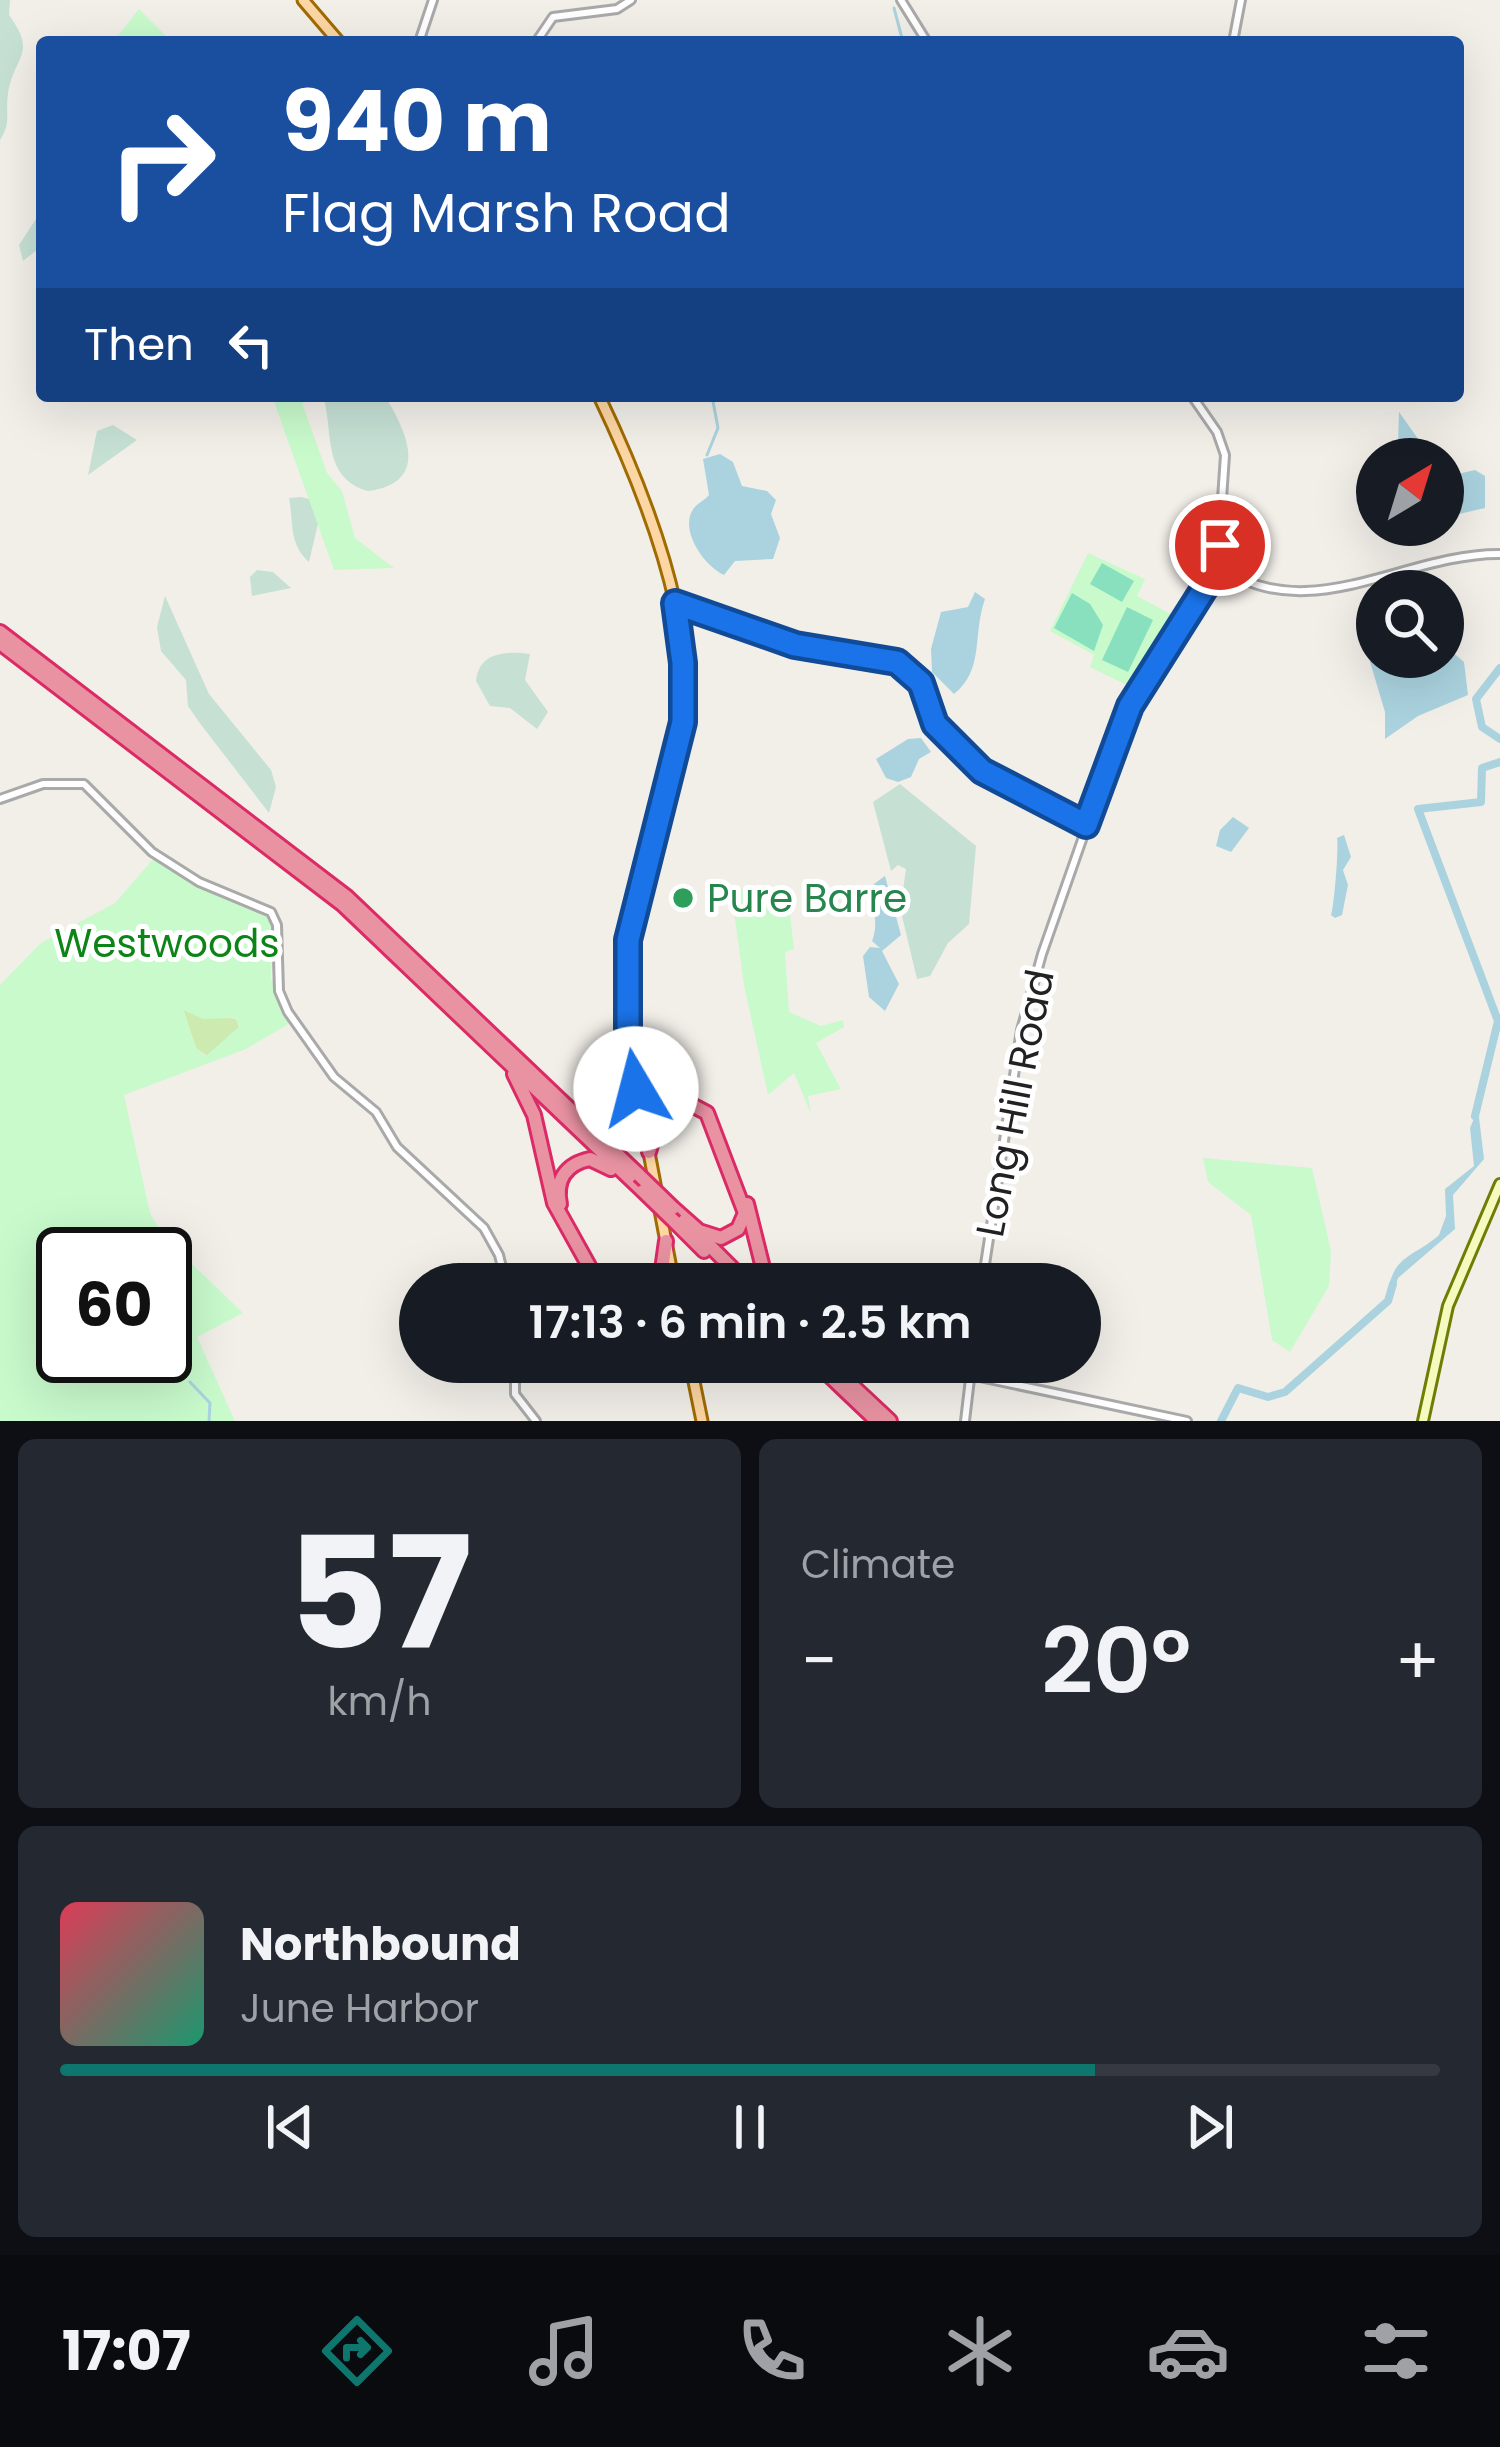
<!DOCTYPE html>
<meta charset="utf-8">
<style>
body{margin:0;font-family:Poppins,sans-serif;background:#242831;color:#f1f3f6;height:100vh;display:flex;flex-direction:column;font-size:45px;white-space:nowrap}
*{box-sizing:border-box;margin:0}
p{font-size:39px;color:#9ea1a6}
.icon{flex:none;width:66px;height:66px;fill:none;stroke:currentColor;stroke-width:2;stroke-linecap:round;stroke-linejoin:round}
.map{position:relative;height:1421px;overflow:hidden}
.sheet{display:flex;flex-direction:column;gap:18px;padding:18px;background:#0d0f14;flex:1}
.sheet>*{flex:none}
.guide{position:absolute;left:36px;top:36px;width:1428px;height:366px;border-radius:12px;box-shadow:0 12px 48px #0002;background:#1a4fa0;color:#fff;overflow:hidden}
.needle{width:78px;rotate:38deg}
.buttons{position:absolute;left:1356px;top:438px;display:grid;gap:24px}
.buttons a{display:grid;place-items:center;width:108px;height:108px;border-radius:50%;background:#171b24;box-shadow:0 12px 48px #0002;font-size:60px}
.speed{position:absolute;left:36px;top:1227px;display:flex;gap:24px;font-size:60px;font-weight:700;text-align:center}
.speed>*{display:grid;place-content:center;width:156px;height:156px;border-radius:50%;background:#171b24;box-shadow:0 12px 48px #0002;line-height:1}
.speed .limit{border:6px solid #111;border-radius:18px;background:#fff;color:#111}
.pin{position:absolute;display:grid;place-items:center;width:102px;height:102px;color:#fff;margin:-51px;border:6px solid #fff;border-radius:50%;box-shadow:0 3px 12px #0007}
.me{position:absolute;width:132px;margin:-66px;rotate:352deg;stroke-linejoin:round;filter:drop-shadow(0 0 9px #0008)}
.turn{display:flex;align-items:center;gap:42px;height:252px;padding:0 48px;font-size:54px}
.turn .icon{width:156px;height:156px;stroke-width:2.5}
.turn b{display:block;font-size:84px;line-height:102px}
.then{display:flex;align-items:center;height:114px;padding:0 48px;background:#0003;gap:24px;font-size:45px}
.big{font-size:90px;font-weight:600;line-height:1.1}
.sheet .card{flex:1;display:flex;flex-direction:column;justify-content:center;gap:18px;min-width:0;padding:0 42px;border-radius:18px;background:#242831}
.sheet .dial{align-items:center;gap:0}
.dial b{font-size:156px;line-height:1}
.song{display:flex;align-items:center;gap:36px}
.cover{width:144px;height:144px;border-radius:18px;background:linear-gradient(135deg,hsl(350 70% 55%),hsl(160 70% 35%))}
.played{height:12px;border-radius:6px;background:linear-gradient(90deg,#0f766e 75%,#363941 75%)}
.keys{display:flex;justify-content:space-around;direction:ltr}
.heat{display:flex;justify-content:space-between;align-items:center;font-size:66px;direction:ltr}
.sheet .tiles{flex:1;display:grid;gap:18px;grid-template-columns:1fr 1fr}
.card:last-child{grid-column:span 2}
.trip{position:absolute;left:399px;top:1263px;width:702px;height:120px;border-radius:60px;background:#171b24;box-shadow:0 12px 48px #0002;font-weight:600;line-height:120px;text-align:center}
.tabs{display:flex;height:192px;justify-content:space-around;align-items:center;background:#090b0e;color:#9ea1a6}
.tabs .icon{width:84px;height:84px}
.tabs .selected{color:#0f766e}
.tabs b{font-size:54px;color:#f1f3f6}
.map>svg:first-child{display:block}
.grass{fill:#cdebb0}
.wetland{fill:#c6e0d4}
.park{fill:#c8facc;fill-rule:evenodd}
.pitch{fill:#88e0be}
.water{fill:#aad3df}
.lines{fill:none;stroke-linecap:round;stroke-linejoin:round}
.stream{stroke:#aad3df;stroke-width:3}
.river{stroke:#aad3df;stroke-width:8}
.tertiary-casing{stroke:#a9a9a9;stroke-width:12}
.secondary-casing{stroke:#707d05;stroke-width:14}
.primary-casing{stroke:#a06b00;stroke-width:15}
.motorway-casing{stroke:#dc2a67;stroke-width:18}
.tertiary{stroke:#fff;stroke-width:6}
.secondary{stroke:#f7fabf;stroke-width:8}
.primary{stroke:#fcd6a4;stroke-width:9}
.motorway{stroke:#e892a2;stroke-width:12}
.motorway-bridge-casing{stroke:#dc2a67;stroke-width:18;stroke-linecap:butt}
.motorway-bridge{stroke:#e892a2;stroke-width:12}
.route-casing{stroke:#114b97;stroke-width:30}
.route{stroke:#1a73e8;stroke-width:21}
.leisure-dot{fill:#2e9e5b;stroke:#fff;stroke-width:4.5}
.labels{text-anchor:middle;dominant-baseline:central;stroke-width:10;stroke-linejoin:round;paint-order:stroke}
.leisure-label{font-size:39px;fill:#27864d;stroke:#fff;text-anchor:start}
.park-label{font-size:39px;fill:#0c8416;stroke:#fff}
.street-label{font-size:39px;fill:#222;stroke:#fff}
</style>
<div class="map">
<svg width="1500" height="1421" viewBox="0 0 1500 1421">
<rect width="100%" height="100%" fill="#f2efe9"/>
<polygon class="grass" points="183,1009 236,1019 239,1027 207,1056 196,1048"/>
<g class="wetland">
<path d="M0,0h10l-1,15c29,40 5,40 -1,79 -3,19 4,28 -8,46z"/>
<polygon points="42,210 42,246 23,261 19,245"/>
<path d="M323,396h62c22,36 46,87 -17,95 -47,-13 -34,-61 -45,-95z"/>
<polygon points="113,425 137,440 88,475 97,431"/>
<path d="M301,497l12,3 7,15 -11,47c-21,-19 -15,-39 -20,-64z"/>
<polygon points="257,570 273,572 291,588 252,596 250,577"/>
<polygon points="165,596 209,694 271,770 276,787 269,813 199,722 188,706 186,680 161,651 157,627"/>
<path d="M530,654l-5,26 23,32 -11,17 -27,-21 -20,-2 -14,-25c3,-29 29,-30 54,-27z"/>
<polygon points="900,784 976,846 969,924 948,943 930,976 917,979 897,895 903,890 906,869 898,865 891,871 873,802"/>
</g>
<g class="park">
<polygon points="139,9 172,42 113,42"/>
<polygon points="272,396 329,396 302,403 327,473 342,491 355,538 394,568 334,570"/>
<polygon points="1088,553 1145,579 1137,596 1178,618 1135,689 1090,667 1094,655 1050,631"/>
<path d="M154,858l111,55 7,10 -1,56 21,43 -46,27 -122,46 26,118 14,24 79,76 -46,24 38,84h-235v-436l41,-42 74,-40zM183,1010l20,9 33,-1 3,9 -33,29 -10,-8zM63,1254h102v102h-102z"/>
<polygon points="731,889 787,889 794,949 785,952 789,1012 821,1026 843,1020 844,1027 816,1043 841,1089 808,1096 811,1114 794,1073 768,1095 744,985"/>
<polygon points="1203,1158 1312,1168 1331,1251 1329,1286 1290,1352 1272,1340 1251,1215 1208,1182"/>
</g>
<g class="pitch">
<polygon points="1102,563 1134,581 1122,602 1090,584"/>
<polygon points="1072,593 1090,604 1103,625 1094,651 1054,628"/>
<polygon points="1127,607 1153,620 1128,672 1102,660"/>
</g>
<g class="water">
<polygon points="1399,412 1421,443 1417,454 1398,444"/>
<path d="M720,454l13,8 9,24 25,5 9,9 -5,14 9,24 -7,21 -38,2 -11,14c-20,-9 -46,-46 -30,-67 4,-5 11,-8 15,-13l-6,-36z"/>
<polygon points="1475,470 1485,476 1485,508 1459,514 1444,509 1443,494 1453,475"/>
<path d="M975,592l10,7c-13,36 0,70 -31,95l-22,-22 -1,-23 10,-37 27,-5z"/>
<polygon points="1443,644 1464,662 1468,695 1418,716 1385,739 1385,712 1368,655 1377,650 1377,657 1443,657"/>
<polygon points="921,738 931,752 919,759 911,777 898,782 886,778 876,759 908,739"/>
<polygon points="1233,817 1249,828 1231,852 1216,846 1220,830"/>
<path d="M1344,835l7,22 -8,13 5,15 -6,30 -7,3 -4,-3c3,-8 8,-68 6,-77z"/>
<path d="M885,876l16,59 -19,16 17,33 -14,27 -16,-14 -6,-41 7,-9 10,1 -8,-7c8,-20 -2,-36 2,-57z"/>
<path d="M1478,1109l6,50 -31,36 2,34 -57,49 -6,18 -4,-5c6,-37 28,-35 51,-56l7,-19 -1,-27 29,-23 -4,-38z"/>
</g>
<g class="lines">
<g class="stream">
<polyline points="894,8 903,42"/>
<polyline points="707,455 718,428 712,396"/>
<polyline points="190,1382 210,1403 209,1421"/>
</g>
<g class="river">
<polyline points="1500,668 1476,699 1482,727 1500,739"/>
<polyline points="1475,1116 1498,1021 1418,809 1481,802 1482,768 1500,762"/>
<polyline points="1221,1421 1238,1388 1268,1397 1285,1392 1388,1301 1393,1284"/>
</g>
<g class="tertiary-casing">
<g id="tertiary">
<polyline points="901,0 927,42"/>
<polyline points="419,42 433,0"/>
<polyline points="536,42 553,17 617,9 631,0"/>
<polyline points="1233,42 1241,0"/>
<path d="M1217,564c89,67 187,-11 283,-10"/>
<polyline points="675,603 800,647 897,662 921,683 935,724 982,771 1086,825"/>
<polyline points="0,799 43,784 84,784 152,852 199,882 271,912 277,925 279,991 288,1012 334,1077 376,1112 397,1147 484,1228 499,1255 506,1284"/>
<polyline points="982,1284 1021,1030 1042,954 1125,717 1218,558 1225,455 1217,432 1192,396"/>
<polyline points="515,1362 515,1394 536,1421"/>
<polyline points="970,1375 1187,1421"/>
<polyline points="965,1421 972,1362"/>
</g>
</g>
<g class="secondary-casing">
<polyline id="secondary" points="1423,1421 1448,1306 1500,1184"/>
</g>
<g class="primary-casing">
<g id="primary">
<polyline points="303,0 339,42"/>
<path d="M599,396c43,90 98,224 84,325 -10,75 -50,147 -54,223 -5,84 11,162 27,245"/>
<polyline points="659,1205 674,1284"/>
<polyline points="690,1362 702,1421"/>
</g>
</g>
<g class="motorway-casing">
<g id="motorway">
<polyline points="0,632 347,897 639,1175"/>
<polyline points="0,643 342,904 643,1191"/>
<polyline points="514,1074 534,1115 554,1203 599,1284"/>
<polyline points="642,1117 690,1104 707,1113 745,1213 738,1229 721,1238 699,1231 673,1208"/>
<polyline points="649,1152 658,1122 673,1108"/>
<path d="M560,1204c-5,-24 6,-40 30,-45l21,10"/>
<polyline points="747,1204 767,1284"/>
<polyline points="675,1222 704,1251"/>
<polyline points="699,1235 748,1284"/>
<polyline points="653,1284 662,1270 666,1241"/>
<polyline points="673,1284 674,1284"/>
<polyline points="815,1362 877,1421"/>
<polyline points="827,1362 890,1421"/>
</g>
</g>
<use href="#tertiary" class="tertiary"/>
<use href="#secondary" class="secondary"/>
<use href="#primary" class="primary"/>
<use href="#motorway" class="motorway"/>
<g class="motorway-bridge-casing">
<g id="motorway-bridge">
<polyline points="639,1175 673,1208"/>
<polyline points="643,1191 675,1222"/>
</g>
</g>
<use href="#motorway-bridge" class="motorway-bridge"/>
</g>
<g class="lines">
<g class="route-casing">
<polyline id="route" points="636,1089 628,1036 628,940 683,722 683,663 675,603 795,645 897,662 921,683 935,724 982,771 1086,825 1130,706 1209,581 1220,545"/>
</g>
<use href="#route" class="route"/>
</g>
<circle class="leisure-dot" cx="683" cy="898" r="12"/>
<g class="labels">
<g class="leisure-label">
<text x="707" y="898">Pure Barre</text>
</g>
<g class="park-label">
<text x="167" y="943">Westwoods</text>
</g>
<g class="street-label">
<text transform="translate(1015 1103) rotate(-79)">Long Hill Road</text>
</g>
</g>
</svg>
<div class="buttons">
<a><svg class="needle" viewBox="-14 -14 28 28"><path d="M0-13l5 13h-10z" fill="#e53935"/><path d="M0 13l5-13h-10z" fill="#9ea1a6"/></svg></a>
<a><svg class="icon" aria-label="search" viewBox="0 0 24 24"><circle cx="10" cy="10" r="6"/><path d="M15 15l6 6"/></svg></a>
</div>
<div class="speed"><div class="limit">60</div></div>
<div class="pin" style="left:1220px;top:545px;background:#d93025"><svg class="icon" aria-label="arrive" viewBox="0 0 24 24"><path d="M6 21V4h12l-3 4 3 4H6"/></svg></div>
<svg class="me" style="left:636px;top:1089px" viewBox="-20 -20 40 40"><circle r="19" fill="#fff"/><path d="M0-13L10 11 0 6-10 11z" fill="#1a73e8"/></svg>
<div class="trip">17:13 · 6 min · 2.5 km</div>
<div class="guide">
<div class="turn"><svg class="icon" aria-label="right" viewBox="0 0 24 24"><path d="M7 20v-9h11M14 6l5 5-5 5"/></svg><div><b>940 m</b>Flag Marsh Road</div></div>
<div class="then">Then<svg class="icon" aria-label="left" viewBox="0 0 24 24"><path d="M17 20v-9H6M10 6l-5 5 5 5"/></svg></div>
</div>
</div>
<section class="sheet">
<div class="tiles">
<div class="card dial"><b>57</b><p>km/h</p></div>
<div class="card"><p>Climate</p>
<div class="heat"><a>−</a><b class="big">20°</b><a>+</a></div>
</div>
<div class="card">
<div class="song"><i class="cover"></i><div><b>Northbound</b><p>June Harbor</p></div></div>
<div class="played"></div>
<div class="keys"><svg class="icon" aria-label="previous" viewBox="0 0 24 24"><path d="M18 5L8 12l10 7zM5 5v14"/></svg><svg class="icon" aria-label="pause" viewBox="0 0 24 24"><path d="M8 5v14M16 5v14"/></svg><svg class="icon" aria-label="next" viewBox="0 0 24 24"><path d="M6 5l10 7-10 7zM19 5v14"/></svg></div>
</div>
</div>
</section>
<nav class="tabs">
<b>17:07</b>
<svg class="icon selected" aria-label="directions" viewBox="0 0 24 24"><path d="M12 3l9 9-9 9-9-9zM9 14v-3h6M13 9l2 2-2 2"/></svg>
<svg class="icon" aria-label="music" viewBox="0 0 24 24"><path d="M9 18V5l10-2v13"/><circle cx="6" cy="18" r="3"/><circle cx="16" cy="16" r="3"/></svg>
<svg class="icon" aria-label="phone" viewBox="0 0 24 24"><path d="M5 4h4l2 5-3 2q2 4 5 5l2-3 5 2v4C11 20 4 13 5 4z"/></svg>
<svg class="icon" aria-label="climate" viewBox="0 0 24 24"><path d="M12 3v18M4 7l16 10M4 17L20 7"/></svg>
<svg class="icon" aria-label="car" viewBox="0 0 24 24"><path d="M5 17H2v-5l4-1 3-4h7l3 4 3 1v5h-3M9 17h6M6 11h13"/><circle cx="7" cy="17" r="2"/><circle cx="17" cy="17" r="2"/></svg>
<svg class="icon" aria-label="filters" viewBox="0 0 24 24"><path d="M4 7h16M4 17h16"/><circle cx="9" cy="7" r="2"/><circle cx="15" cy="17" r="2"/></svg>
</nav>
